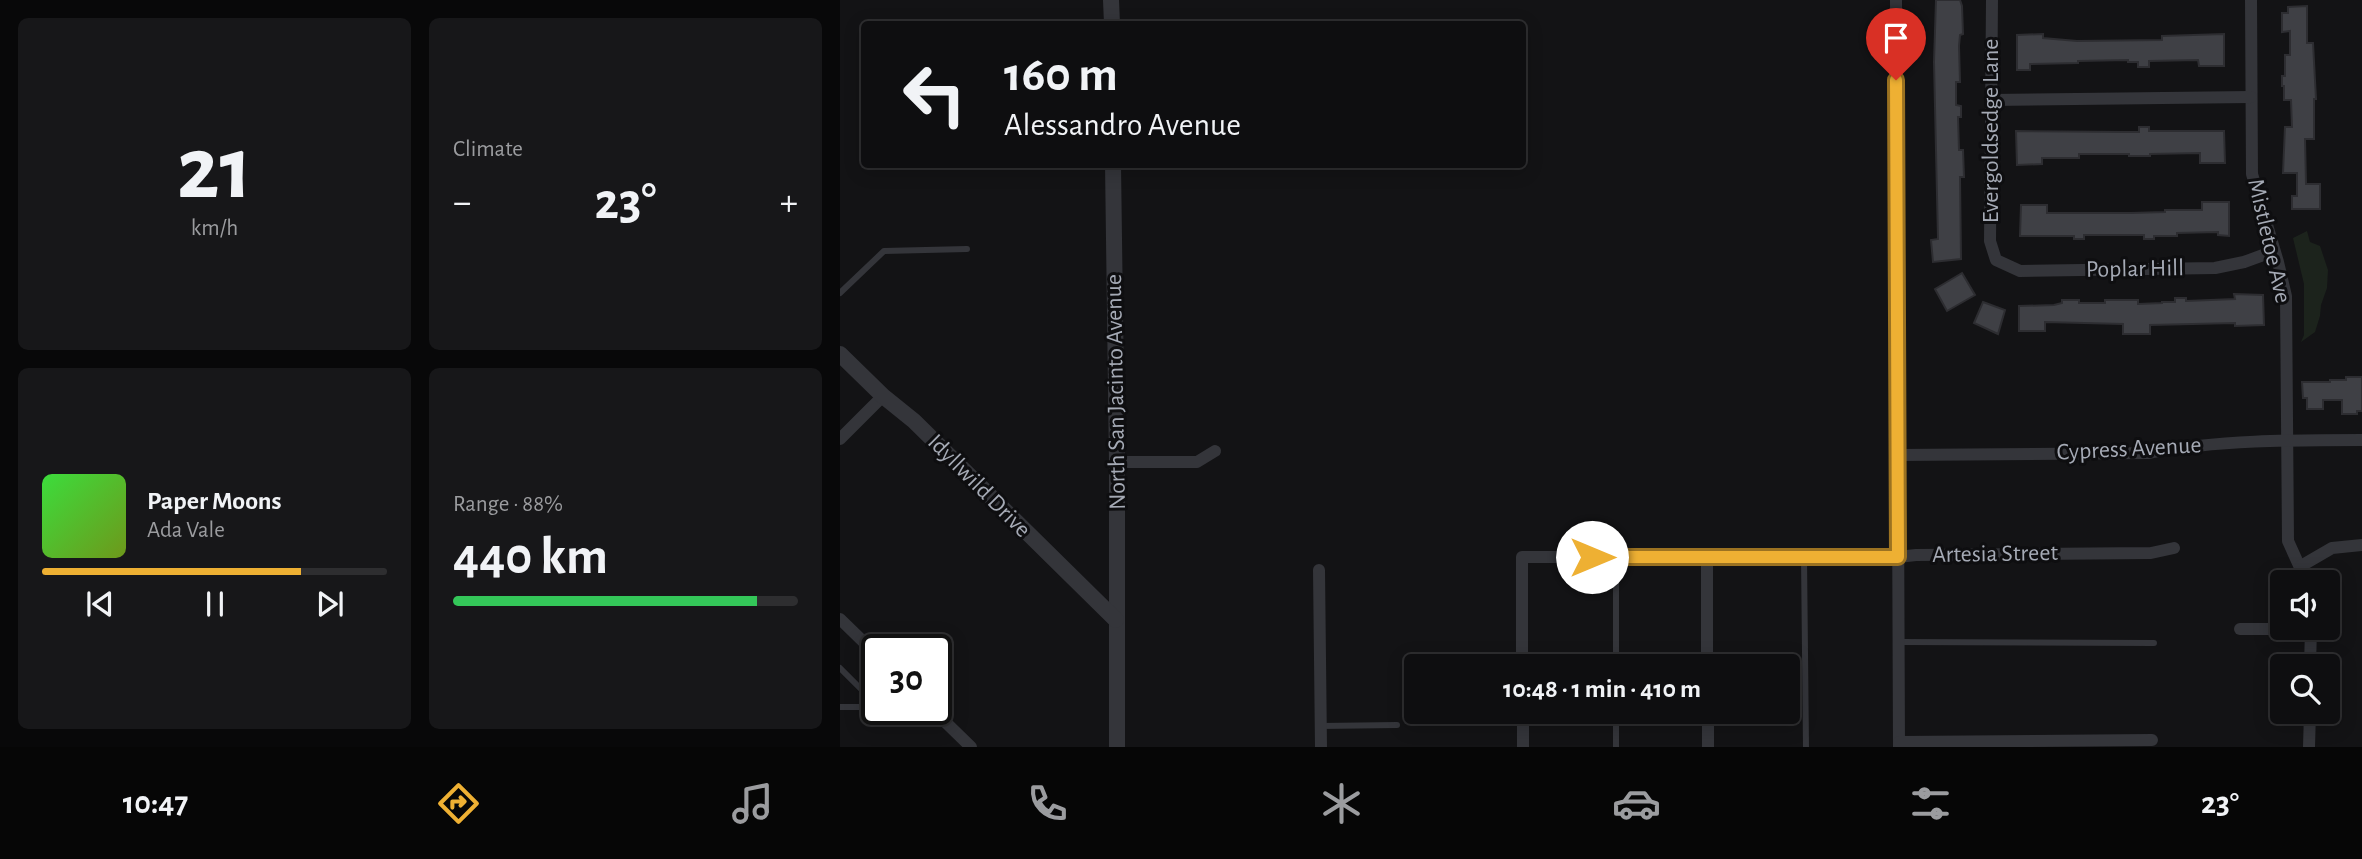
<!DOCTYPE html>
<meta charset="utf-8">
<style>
body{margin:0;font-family:"Alegreya Sans",sans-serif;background:#171719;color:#f1f3f6;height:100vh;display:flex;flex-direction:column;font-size:26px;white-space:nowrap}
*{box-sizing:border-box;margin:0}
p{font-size:23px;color:#9b9c9f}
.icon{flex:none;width:38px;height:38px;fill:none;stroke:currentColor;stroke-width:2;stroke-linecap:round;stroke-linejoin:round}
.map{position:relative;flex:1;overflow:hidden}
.side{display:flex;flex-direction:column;gap:18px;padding:18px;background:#080809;width:840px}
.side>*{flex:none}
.hud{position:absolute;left:21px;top:21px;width:665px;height:147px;border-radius:7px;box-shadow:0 4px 18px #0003,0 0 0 2px #2e2e30;background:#0e0e10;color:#f1f3f6;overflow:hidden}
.buttons{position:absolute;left:1430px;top:570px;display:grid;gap:14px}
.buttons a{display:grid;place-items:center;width:70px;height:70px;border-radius:7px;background:#0e0e10;box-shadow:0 4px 18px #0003,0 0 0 2px #2e2e30;font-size:35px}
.speed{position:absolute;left:21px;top:634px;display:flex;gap:14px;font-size:35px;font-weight:700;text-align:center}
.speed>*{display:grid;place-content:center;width:91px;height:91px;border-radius:50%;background:#0e0e10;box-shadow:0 4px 18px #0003,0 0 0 2px #2e2e30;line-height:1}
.speed .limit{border:4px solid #111;border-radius:10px;background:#fff;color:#111}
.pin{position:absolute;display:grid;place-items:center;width:60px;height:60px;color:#fff;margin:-72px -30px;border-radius:50% 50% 50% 0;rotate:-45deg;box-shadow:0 0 7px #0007}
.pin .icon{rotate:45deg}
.me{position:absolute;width:77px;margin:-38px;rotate:90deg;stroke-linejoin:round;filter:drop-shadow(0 0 5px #0008)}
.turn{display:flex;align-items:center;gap:24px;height:147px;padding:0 28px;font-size:32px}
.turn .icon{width:91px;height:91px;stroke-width:2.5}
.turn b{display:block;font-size:49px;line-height:60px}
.big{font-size:52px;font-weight:600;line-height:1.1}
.side .tile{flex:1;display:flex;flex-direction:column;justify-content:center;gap:10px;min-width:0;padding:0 24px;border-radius:10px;background:#171719}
.side .dial{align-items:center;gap:0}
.dial b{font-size:91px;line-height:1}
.song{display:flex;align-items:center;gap:21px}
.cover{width:84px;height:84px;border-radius:10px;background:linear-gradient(135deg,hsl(120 70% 55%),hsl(80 70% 35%))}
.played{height:7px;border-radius:4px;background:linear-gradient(90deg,#eeb033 75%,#2e2e30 75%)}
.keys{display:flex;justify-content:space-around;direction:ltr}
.heat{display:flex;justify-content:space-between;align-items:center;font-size:38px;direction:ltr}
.charge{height:10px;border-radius:5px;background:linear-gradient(90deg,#34c759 88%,#2e2e30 0)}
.side .tiles{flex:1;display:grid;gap:18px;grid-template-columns:repeat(2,1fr)}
.trip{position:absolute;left:564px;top:654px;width:396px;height:70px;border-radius:7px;background:#0e0e10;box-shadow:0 4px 18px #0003,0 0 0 2px #2e2e30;font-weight:600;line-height:70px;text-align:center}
.menu{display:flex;height:112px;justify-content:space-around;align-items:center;background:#060606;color:#9b9c9f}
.menu .icon{width:49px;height:49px}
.menu .on{color:#eeb033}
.menu b{font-size:32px;color:#f1f3f6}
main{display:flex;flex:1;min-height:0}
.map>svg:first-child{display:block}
.green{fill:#1c231c}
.building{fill:#3f4045;stroke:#2d2d31;stroke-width:2}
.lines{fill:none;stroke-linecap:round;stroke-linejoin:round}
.service{stroke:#34353a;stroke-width:6}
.minor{stroke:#34353a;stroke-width:12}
.tertiary{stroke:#34353a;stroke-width:16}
.route-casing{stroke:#9b7221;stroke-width:18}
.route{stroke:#eeb033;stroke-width:12}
.labels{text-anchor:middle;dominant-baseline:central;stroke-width:6;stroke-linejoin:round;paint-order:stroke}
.street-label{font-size:24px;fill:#a5aab5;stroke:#0e0e10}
</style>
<main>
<section class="side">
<div class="tiles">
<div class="tile dial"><b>21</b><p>km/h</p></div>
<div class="tile"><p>Climate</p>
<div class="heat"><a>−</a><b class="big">23°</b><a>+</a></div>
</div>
<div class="tile">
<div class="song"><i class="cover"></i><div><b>Paper Moons</b><p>Ada Vale</p></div></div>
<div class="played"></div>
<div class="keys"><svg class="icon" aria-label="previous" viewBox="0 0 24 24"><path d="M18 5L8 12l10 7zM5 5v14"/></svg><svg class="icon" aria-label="pause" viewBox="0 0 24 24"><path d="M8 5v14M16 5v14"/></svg><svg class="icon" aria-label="next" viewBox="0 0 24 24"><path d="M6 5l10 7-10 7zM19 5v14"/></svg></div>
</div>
<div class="tile"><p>Range · 88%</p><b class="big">440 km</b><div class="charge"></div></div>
</div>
</section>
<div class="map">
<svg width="1522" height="747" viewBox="0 0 1522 747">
<rect width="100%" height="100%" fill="#131315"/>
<polygon class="green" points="1467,231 1470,242 1480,246 1488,270 1487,288 1481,305 1480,316 1475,332 1461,342 1464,335 1464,284 1453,238"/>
<g class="building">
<polygon points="1096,0 1120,0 1122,6 1123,34 1120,35 1119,46 1120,82 1116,82 1116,105 1121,106 1121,117 1118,117 1119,150 1123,150 1124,177 1120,177 1121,259 1093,262 1091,240 1098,239 1094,62"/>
<polygon points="1467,6 1467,43 1473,43 1476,99 1474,99 1474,139 1465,139 1466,184 1480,184 1480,209 1452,209 1452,196 1457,196 1457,173 1443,173 1445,127 1452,127 1451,100 1444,100 1444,86 1442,86 1442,76 1445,76 1445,55 1450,55 1450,31 1442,32 1442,13 1448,13 1448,7"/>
<polygon points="1203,34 1203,38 1237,41 1322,40 1322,36 1384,34 1384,66 1359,66 1358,60 1309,61 1309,67 1298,67 1298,62 1288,62 1288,60 1238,61 1238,63 1190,64 1190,70 1177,70 1177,35"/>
<polygon points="1299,127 1309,127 1309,131 1384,131 1385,163 1360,163 1360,153 1310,154 1310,156 1289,156 1289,154 1239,154 1239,158 1202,158 1202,164 1177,165 1176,131 1288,132 1299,132"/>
<polygon points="1362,202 1389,202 1389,236 1378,235 1378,232 1337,233 1337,236 1314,236 1314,239 1304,239 1304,235 1244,235 1244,239 1234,239 1234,236 1180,236 1181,205 1207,205 1207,213 1291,213 1325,212 1325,210 1362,210"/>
<polygon points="1122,273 1135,295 1107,311 1095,289"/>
<polygon points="1394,294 1423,295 1424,325 1395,326 1395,323 1310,325 1310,334 1283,334 1283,324 1205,322 1205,331 1179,331 1179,306 1214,305 1222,303 1222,300 1239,300 1239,303 1265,303 1265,300 1298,300 1298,304 1322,303 1322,302 1335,302 1335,298 1346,298 1346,301 1395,299"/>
<polygon points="1143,302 1165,310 1158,334 1134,323"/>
<polygon points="1506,377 1522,377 1522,411 1517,411 1517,414 1502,414 1502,400 1483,400 1483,409 1467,409 1467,398 1463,398 1462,382 1490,382 1490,380 1506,380"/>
</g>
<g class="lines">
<g class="service">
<polyline points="0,293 44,251 127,249"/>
<polyline points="776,557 776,667"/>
<polyline points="964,557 966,747"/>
<polyline points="1059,642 1314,643"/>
<polyline points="0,668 30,698"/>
<polyline points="0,707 22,707 37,691"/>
<polyline points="776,712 776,747"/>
<polyline points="481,726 557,725"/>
</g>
<g class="minor">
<polyline points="1056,0 1059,747"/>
<polyline points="1152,0 1150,241 1156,260 1180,271 1375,268 1404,262 1434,251"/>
<polyline points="1411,0 1412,174 1438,262 1446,296 1448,541 1467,583"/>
<polyline points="1151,100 1411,97"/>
<polyline points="0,439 43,396"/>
<path d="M1057,455l251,-2c70,-13 143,-13 214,-13"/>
<polyline points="277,462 357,462 375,451"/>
<polyline points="867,557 867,667"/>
<polyline points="1461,566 1492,548 1522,545"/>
<polyline points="479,570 481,747"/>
<polyline points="0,619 37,655"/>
<polyline points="1400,629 1471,629"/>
<polyline points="682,667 682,557 1058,557 1076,555 1311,553 1334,548"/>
<polyline points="1470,667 1471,628"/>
<polyline points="92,709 131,747"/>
<polyline points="683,712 683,747"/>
<polyline points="868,712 868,747"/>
<polyline points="1059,742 1312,740"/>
<polyline points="1469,747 1470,712"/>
</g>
<g class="tertiary">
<polyline points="271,0 272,24"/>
<polyline points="273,164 277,462 277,747"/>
<polyline points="0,354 43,396 74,421 276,620"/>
</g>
</g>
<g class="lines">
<g class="route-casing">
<polyline id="route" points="752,557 1058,557 1056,80"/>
</g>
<use href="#route" class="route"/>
</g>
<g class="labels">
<g class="street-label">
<text transform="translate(1151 131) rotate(-90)">Evergoldsedge Lane</text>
<text transform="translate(1429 241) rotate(77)">Mistletoe Ave</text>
<text transform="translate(1295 269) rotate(-1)">Poplar Hill</text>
<text transform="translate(276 392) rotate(-91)">North San Jacinto Avenue</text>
<text transform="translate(1289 449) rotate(-3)">Cypress Avenue</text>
<text transform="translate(139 486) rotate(45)">Idyllwild Drive</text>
<text transform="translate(1155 554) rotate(-1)">Artesia Street</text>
</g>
</g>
</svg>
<div class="buttons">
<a><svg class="icon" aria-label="sound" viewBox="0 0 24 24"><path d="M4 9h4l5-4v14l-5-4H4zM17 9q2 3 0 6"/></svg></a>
<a><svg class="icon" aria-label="search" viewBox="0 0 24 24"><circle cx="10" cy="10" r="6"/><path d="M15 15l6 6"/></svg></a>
</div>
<div class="speed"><div class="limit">30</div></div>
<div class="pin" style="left:1056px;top:80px;background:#d93025"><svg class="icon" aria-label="arrive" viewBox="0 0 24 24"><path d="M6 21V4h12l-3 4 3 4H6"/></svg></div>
<svg class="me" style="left:752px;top:557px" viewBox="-20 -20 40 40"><circle r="19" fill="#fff"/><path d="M0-13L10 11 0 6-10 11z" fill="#eeb033"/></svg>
<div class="trip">10:48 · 1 min · 410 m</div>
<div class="hud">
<div class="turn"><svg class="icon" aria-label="left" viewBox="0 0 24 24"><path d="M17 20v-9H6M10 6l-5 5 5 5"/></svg><div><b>160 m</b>Alessandro Avenue</div></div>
</div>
</div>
</main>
<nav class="menu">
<b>10:47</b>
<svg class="icon on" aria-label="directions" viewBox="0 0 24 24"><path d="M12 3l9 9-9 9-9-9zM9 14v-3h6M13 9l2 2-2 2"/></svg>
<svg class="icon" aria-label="music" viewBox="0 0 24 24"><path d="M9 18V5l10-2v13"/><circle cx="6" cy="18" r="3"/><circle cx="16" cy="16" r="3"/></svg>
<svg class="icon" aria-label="phone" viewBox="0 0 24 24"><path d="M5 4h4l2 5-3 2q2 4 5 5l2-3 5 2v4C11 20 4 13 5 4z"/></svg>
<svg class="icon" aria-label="climate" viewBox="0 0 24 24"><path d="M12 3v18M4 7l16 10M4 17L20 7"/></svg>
<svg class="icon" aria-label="car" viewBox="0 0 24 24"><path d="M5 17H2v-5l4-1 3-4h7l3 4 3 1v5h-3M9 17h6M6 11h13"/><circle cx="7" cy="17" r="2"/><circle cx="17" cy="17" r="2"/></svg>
<svg class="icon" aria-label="filters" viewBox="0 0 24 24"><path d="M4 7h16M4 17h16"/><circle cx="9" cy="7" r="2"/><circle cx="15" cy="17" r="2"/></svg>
<b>23°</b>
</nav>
